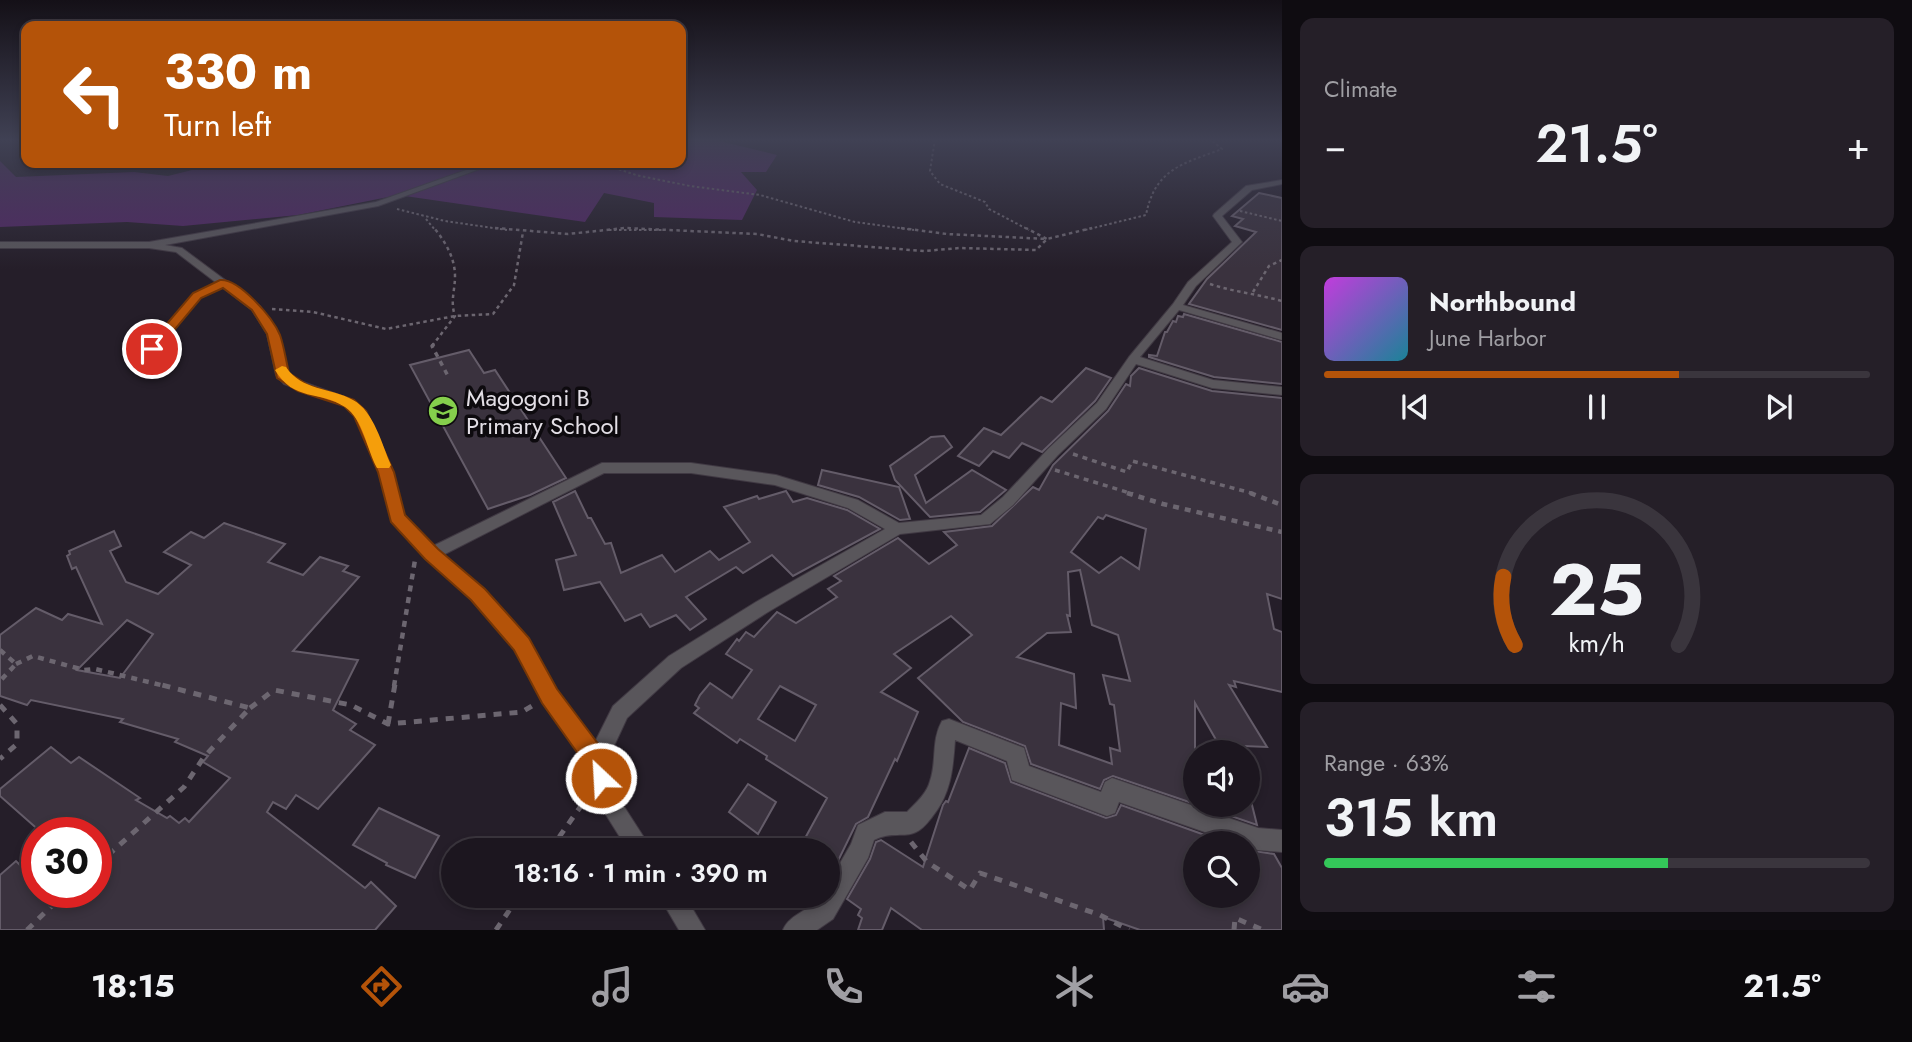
<!DOCTYPE html>
<meta charset="utf-8">
<style>
body{margin:0;font-family:Jost,sans-serif;background:#251f28;color:#f1f3f6;height:100vh;display:flex;flex-direction:column;font-size:26px;white-space:nowrap}
*{box-sizing:border-box;margin:0}
p{font-size:23px;color:#a09fa4}
.icon{flex:none;width:38px;height:38px;fill:none;stroke:currentColor;stroke-width:2;stroke-linecap:round;stroke-linejoin:round}
.map{position:relative;flex:1;overflow:hidden}
.sheet{display:flex;flex-direction:column;gap:18px;padding:18px;background:#0f0c11;width:630px}
.sheet>*{flex:none}
.guide{position:absolute;left:21px;top:21px;width:665px;height:147px;border-radius:14px;box-shadow:0 4px 10px #0003,0 0 0 2px #3a353d;background:#b45309;color:#fff;overflow:hidden}
.controls{position:absolute;left:1183px;top:740px;display:grid;gap:14px}
.controls a{display:grid;place-items:center;width:77px;height:77px;border-radius:50%;background:#1c161f;box-shadow:0 4px 10px #0003,0 0 0 2px #3a353d;font-size:35px}
.speed{position:absolute;left:21px;top:817px;display:flex;gap:14px;font-size:35px;font-weight:700;text-align:center}
.speed>*{display:grid;place-content:center;width:91px;height:91px;border-radius:50%;background:#1c161f;box-shadow:0 4px 10px #0003,0 0 0 2px #3a353d;line-height:1}
.speed .limit{border:10px solid #d22;background:#fff;color:#111}
.pin{position:absolute;display:grid;place-items:center;width:60px;height:60px;color:#fff;margin:-30px;border:4px solid #fff;border-radius:50%;box-shadow:0 2px 7px #0007}
.me{position:absolute;width:77px;margin:-38px;rotate:335deg;stroke-linejoin:round;filter:drop-shadow(0 0 5px #0008)}
.turn{display:flex;align-items:center;gap:24px;height:147px;padding:0 28px;font-size:32px}
.turn .icon{width:91px;height:91px;stroke-width:2.5}
.turn b{display:block;font-size:49px;line-height:60px}
.big{font-size:52px;font-weight:600;line-height:1.1}
.sheet .tile{flex:1;display:flex;flex-direction:column;justify-content:center;gap:10px;min-width:0;padding:0 24px;border-radius:14px;background:#251f28}
.sheet .dial{align-items:center;gap:0}
.dial svg{height:182px;overflow:visible;fill:none;stroke:#3a353d;stroke-width:7;stroke-linecap:round;text-anchor:middle}
.dial text{fill:#f1f3f6;stroke:none}
.song{display:flex;align-items:center;gap:21px}
.cover{width:84px;height:84px;border-radius:10px;background:linear-gradient(135deg,hsl(290 70% 55%),hsl(190 70% 35%))}
.played{height:7px;border-radius:4px;background:linear-gradient(90deg,#b45309 65%,#3a353d 65%)}
.keys{display:flex;justify-content:space-around;direction:ltr}
.heat{display:flex;justify-content:space-between;align-items:center;font-size:38px;direction:ltr}
.charge{height:10px;border-radius:5px;background:linear-gradient(90deg,#34c759 63%,#3a353d 0)}
.trip{position:absolute;left:441px;top:838px;width:399px;height:70px;border-radius:35px;background:#1c161f;box-shadow:0 4px 10px #0003,0 0 0 2px #3a353d;font-weight:600;line-height:70px;text-align:center}
.dock{display:flex;height:112px;justify-content:space-around;align-items:center;background:#0b090c;color:#a09fa4}
.dock .icon{width:49px;height:49px}
.dock .selected{color:#b45309}
.dock b{font-size:32px;color:#f1f3f6}
main{display:flex;flex:1;min-height:0}
.map>svg:first-child{display:block}
.green{fill:#512764}
.building{fill:#3a323e;stroke:#645c69;stroke-width:2;fill-rule:evenodd}
.lines{fill:none;stroke-linecap:round;stroke-linejoin:round}
.lane-far1-casing{stroke:#403943;stroke-width:6}
.lane-casing{stroke:#403943;stroke-width:8}
.street-casing{stroke:#403943;stroke-width:2}
.path-far4{stroke:#6c6670;stroke-width:2;stroke-dasharray:2.5 2.5;stroke-linecap:butt}
.path-far3{stroke:#6c6670;stroke-width:2.5;stroke-dasharray:3.5 3.5;stroke-linecap:butt}
.path-far2{stroke:#6c6670;stroke-width:3.5;stroke-dasharray:5 5;stroke-linecap:butt}
.path-far1{stroke:#6c6670;stroke-width:4.5;stroke-dasharray:6 6;stroke-linecap:butt}
.path{stroke:#6c6670;stroke-width:5;stroke-dasharray:8 8;stroke-linecap:butt}
.lane-far1{stroke:#59565b;stroke-width:5}
.lane{stroke:#59565b;stroke-width:6}
.street{fill:#59565b;fill-rule:evenodd}
.route{fill:#b45309;stroke:#753606;stroke-width:2}
.slow{fill:#f59e0b}
.labels{text-anchor:middle;dominant-baseline:central;stroke-width:7;stroke-linejoin:round;paint-order:stroke}
.poi-label{font-size:24px;fill:#e3dfe6;stroke:#0d0a0e;text-anchor:start}
</style>
<main>
<div class="map">
<svg width="1282" height="930" viewBox="0 0 1282 930">
<rect width="100%" height="100%" fill="#251e29"/>
<polygon class="green" points="681,139 711,139 777,155 766,172 741,172 757,190 742,220 654,217 654,203 604,193 585,222 398,195 298,215 183,226 127,222 0,227 0,161 16,177 134,172 168,176 220,163 681,163"/>
<g class="building">
<polygon points="1259,193 1282,198 1282,330 1189,304 1207,279 1256,232 1235,226 1243,219 1232,216"/>
<polygon points="1184,314 1282,342 1282,384 1214,377 1149,357 1149,355 1157,356 1165,332 1167,332 1173,321 1176,322 1178,316 1183,317"/>
<polygon points="469,350 484,373 495,370 566,478 530,495 488,509 410,365"/>
<polygon points="1086,368 1111,378 1095,401 1042,452 1022,443 1009,458 993,451 979,466 958,456 984,428 1001,435 1041,397 1052,402"/>
<path d="M1139,368l73,23 70,7v201l-15,-5 7,35 8,3v60l-48,-11 2,6 -7,-2 38,62 -48,-2 -24,-42v101l-82,-28 -9,4 -4,9 -69,-25 -6,-18 -62,-24 -45,-44 54,-43 -21,-19 -57,38 17,14 -30,24 37,20 -21,49 -2,-2 -27,58 -12,7 -20,41 -8,-6v-9h-12l-13,-8 24,-44 -61,-39 1,-3 -27,-17 -3,4 -43,-30 5,-5 -4,-3 5,-10 10,-12 22,15 20,-28 -26,-16 11,-15 2,2 7,-9 8,5 23,-25 19,11 41,-26 -9,-8 13,-8 -7,-5 64,-38 31,26 28,-19 -13,-13 48,-6 41,-39 6,3 14,-25 55,-54 18,-27 4,2 1,-10zM1106,515l40,14 -7,40 -18,-12 -22,16 -28,-21 27,-35 5,2zM1080,570l12,55 26,10 12,46 -27,-6 7,29 4,1 6,46 -10,-3 2,16 -53,-19 2,-42 15,5 -2,-34 -57,-17 30,-24 24,-1 -4,-17 3,1 -2,-44zM780,686l36,19 -21,36 -37,-22z"/>
<polygon points="944,436 952,447 915,475 926,503 972,470 1006,490 980,512 930,517 895,480 890,466 931,437"/>
<polygon points="822,470 899,487 910,519 900,520 859,497 818,485"/>
<polygon points="575,491 588,518 591,518 605,544 611,543 621,573 662,555 675,572 710,551 719,560 750,542 724,507 757,496 759,499 786,491 793,502 807,498 847,510 880,529 793,576 772,555 743,573 736,567 686,597 706,619 690,630 676,615 650,627 641,614 625,621 600,582 564,590 556,560 576,555 553,502"/>
<path d="M224,523l61,21 -17,18 35,13 17,-18 28,9 -5,5 16,6 -66,74 65,9 -25,50 23,14 -6,6 25,15 -57,64 -22,-14 -10,14 -13,-7 -6,10 98,76 6,-6 25,24 -21,24h-375v-55l16,-14 7,7 14,-13v37h59v-59h-54l-42,-37v-7l51,-42 20,16 8,-6 61,41 -4,2 31,18 3,-2 9,7 6,-5 4,4 41,-44 -27,-16 5,-6 -33,-14 3,-3 -58,-17 3,-3 -92,-19 -4,5 -27,-9v-61l36,-27 26,12 6,-6 34,10 -26,-57 -4,2 -5,-13 3,-2 -1,-3 45,-20 7,15 -11,5 16,31 32,12 33,-29 -27,-13 27,-20 13,6zM127,620l26,14 -33,44 -43,-8z"/>
<polygon points="969,748 1005,763 1011,782 1106,818 1116,815 1121,805 1230,844 1195,844 1195,896 1248,896 1248,850 1274,854 1282,868 1282,930 1140,930 1103,917 1104,930 922,930 891,908 882,930 858,930 862,918 858,915 861,909 847,899 870,859 876,842 881,840 923,867 943,805 946,801 948,802"/>
<polygon points="748,784 776,802 758,834 729,812"/>
<polygon points="1199,805 1252,805 1257,825"/>
<polygon points="379,808 439,836 415,878 386,865 387,863 353,845"/>
</g>
<g class="lines">
<g class="lane-far1-casing">
<polyline id="lane-far1" points="155,346 197,295 225,283"/>
</g>
<g class="lane-casing">
<polyline id="lane" points="152,349 156,344"/>
</g>
<g class="street-casing">
<g id="street">
<path d="M486,163h10l-118,43 -213,39 17,3 78,58 19,28 9,40 4,4 61,22 13,11 27,61 11,43 29,31 169,-83h89l85,12 82,25 41,23 82,-8 22,-18 45,-48 49,-46 32,-46 44,-53 15,-22 44,-40 -19,-26 1,-2 32,-28 36,-6v4l-30,6 -30,26 20,26 -46,44 -13,19 99,28v7l-103,-30 -39,47 73,23 69,7v8l-70,-7 -76,-24 -30,45 -48,46 -45,50 -23,19 -90,10 -132,78 -87,56 -54,50 -20,43 7,30 38,59h-24l-30,-48 -10,-37 -46,-63 -26,-53 -44,-49 -47,-42 -33,-37 -13,-49 -24,-56 -10,-10 -61,-22 -8,-9 -9,-41 -15,-24 -76,-58 -27,-4h-149v-6h149l227,-40zM604,473h87l84,12 73,23 37,21 -129,73 -87,54 -56,50 -18,36 -39,-52 -28,-51 -44,-49 -41,-35z"/>
<path d="M949,719l75,29 5,18 72,26 4,-10 7,-4 146,50 24,2v22l-24,-2 -10,-3v-3h-9l-120,-42 -4,11 -8,3 -95,-36 -5,-19 -52,-21c-2,29 -4,54 -23,77 -4,5 -9,12 -16,15 -12,6 -24,-1 -42,8l-6,18 -35,61 -16,11h-34c7,-17 28,-19 38,-34h7v-12l23,-40 7,-19 27,-13h22c9,-9 20,-19 23,-31 7,-20 1,-41 12,-60z"/>
<polygon points="659,896 685,896 705,930 679,930"/>
</g>
</g>
<g class="path-far4">
<polyline points="935,139 930,171 940,184 985,202 989,209 1029,230"/>
<polyline points="600,163 636,175 690,186 760,195 855,222 914,230"/>
<polyline points="397,209 445,221 507,230"/>
<polyline points="1240,211 1282,221"/>
<polyline points="426,219 435,230"/>
<polyline points="609,230 663,230"/>
<path d="M1085,230l61,-15c9,-46 36,-51 76,-66l-12,-10"/>
</g>
<g class="path-far3">
<polyline points="495,228 568,234 625,228 757,234 794,241 924,251 960,248 1036,250 1047,239 1092,228"/>
<polyline points="901,228 947,234 1047,239 1026,228"/>
<path d="M1210,284c24,8 47,10 72,17"/>
<polyline points="1253,292 1269,266 1282,260"/>
<polyline points="272,309 313,312 386,329 455,316 493,314 514,285 523,232"/>
<path d="M432,346l23,-30c-5,-15 0,-25 0,-40 0,-18 -10,-35 -21,-48"/>
</g>
<g class="path-far2">
<polyline points="434,344 432,346 448,376"/>
<polyline points="1073,454 1127,472 1132,461 1255,494"/>
<polyline points="1055,470 1133,494"/>
</g>
<g class="path-far1">
<polyline points="1127,493 1163,504 1282,532"/>
<polyline points="1250,493 1282,505"/>
<polyline points="0,650 16,664 0,681"/>
<polyline points="16,664 33,656 84,670 95,669 165,686"/>
<polyline points="394,686 415,560"/>
</g>
<g class="path">
<polyline points="0,705 17,724 17,744 0,759"/>
<polyline points="250,708 274,690 351,705 388,724 522,712 535,704"/>
<polyline points="388,724 395,684"/>
<polyline points="911,842 927,862 970,890 980,873 1100,915 1129,930"/>
<polyline points="550,850 588,796"/>
<polyline points="96,866 184,787 204,757 250,708 158,684"/>
<polyline points="27,930 66,892"/>
<polyline points="496,930 519,896"/>
<polyline points="1234,930 1235,918 1263,930"/>
</g>
<use href="#lane-far1" class="lane-far1"/>
<use href="#lane" class="lane"/>
<use href="#street" class="street"/>
</g>
<linearGradient id="sky" x2="0" y2="1"><stop stop-color="#141017"/><stop offset="0.52" stop-color="#404154"/><stop offset="1" stop-color="#404154" stop-opacity="0"/></linearGradient>
<rect width="1282" height="269" fill="url(#sky)"/>
<path class="route" d="M220,280c19,-2 53,38 60,55 4,11 6,26 9,38l19,12 46,15 12,11 28,61 11,43 33,34 47,40 44,49 28,51 48,64 8,25 -4,8 -8,4 -9,-4 -6,-21 -44,-62 -28,-53 -43,-50 -46,-41 -34,-37 -13,-50 -24,-56 -10,-10 -46,-15 -21,-13 -10,-44 -15,-24 -29,-22 -22,10 -45,54h-9v-5l46,-54z"/>
<path class="slow" d="M282,366l4,1c16,24 44,20 67,33 21,11 29,45 38,65l-2,3h-12c-10,-18 -14,-49 -32,-61 -26,-17 -51,-5 -70,-37z"/>
<defs>
<g id="school-disc" transform="scale(1.575)"><circle r="9.5" fill="#85cf4c" stroke="#0d0a0e"/><path d="M0-5L7-2L0 1L-7-2ZM-4 1L0 2.5L4 1V4Q0 6-4 4Z" fill="#111"/></g>
</defs>
<g fill-rule="evenodd">
<use href="#school-disc" x="443" y="411"/>
</g>
<g class="labels">
<g class="poi-label">
<text x="466" y="397">Magogoni B<tspan x="466" dy="28">Primary School</tspan></text>
</g>
</g>
</svg>
<div class="controls">
<a><svg class="icon" aria-label="sound" viewBox="0 0 24 24"><path d="M4 9h4l5-4v14l-5-4H4zM17 9q2 3 0 6"/></svg></a>
<a><svg class="icon" aria-label="search" viewBox="0 0 24 24"><circle cx="10" cy="10" r="6"/><path d="M15 15l6 6"/></svg></a>
</div>
<div class="speed"><div class="limit">30</div></div>
<div class="pin" style="left:152px;top:349px;background:#d93025"><svg class="icon" aria-label="arrive" viewBox="0 0 24 24"><path d="M6 21V4h12l-3 4 3 4H6"/></svg></div>
<svg class="me" style="left:601px;top:778px" viewBox="-20 -20 40 40"><circle r="17" fill="#b45309" stroke="#fff" stroke-width="3"/><path d="M0-11L8 9 0 5-8 9z" fill="#fff"/></svg>
<div class="trip">18:16 · 1 min · 390 m</div>
<div class="guide">
<div class="turn"><svg class="icon" aria-label="left" viewBox="0 0 24 24"><path d="M17 20v-9H6M10 6l-5 5 5 5"/></svg><div><b>330 m</b>Turn left</div></div>
</div>
</div>
<section class="sheet">
<div class="tile"><p>Climate</p>
<div class="heat"><a>−</a><b class="big">21.5°</b><a>+</a></div>
</div>
<div class="tile">
<div class="song"><i class="cover"></i><div><b>Northbound</b><p>June Harbor</p></div></div>
<div class="played"></div>
<div class="keys"><svg class="icon" aria-label="previous" viewBox="0 0 24 24"><path d="M18 5L8 12l10 7zM5 5v14"/></svg><svg class="icon" aria-label="pause" viewBox="0 0 24 24"><path d="M8 5v14M16 5v14"/></svg><svg class="icon" aria-label="next" viewBox="0 0 24 24"><path d="M6 5l10 7-10 7zM19 5v14"/></svg></div>
</div>
<div class="tile dial"><svg viewBox="0 0 100 80">
<path d="M14 69A42 42 0 1 1 86 69"/>
<path d="M14 69A42 42 0 0 1 9 39" stroke="#b45309"/>
<text x="50" y="56" font-size="32" font-weight="700">25</text>
<text x="50" y="72" font-size="11">km/h</text>
</svg></div>
<div class="tile"><p>Range · 63%</p><b class="big">315 km</b><div class="charge"></div></div>
</section>
</main>
<nav class="dock">
<b>18:15</b>
<svg class="icon selected" aria-label="directions" viewBox="0 0 24 24"><path d="M12 3l9 9-9 9-9-9zM9 14v-3h6M13 9l2 2-2 2"/></svg>
<svg class="icon" aria-label="music" viewBox="0 0 24 24"><path d="M9 18V5l10-2v13"/><circle cx="6" cy="18" r="3"/><circle cx="16" cy="16" r="3"/></svg>
<svg class="icon" aria-label="phone" viewBox="0 0 24 24"><path d="M5 4h4l2 5-3 2q2 4 5 5l2-3 5 2v4C11 20 4 13 5 4z"/></svg>
<svg class="icon" aria-label="climate" viewBox="0 0 24 24"><path d="M12 3v18M4 7l16 10M4 17L20 7"/></svg>
<svg class="icon" aria-label="car" viewBox="0 0 24 24"><path d="M5 17H2v-5l4-1 3-4h7l3 4 3 1v5h-3M9 17h6M6 11h13"/><circle cx="7" cy="17" r="2"/><circle cx="17" cy="17" r="2"/></svg>
<svg class="icon" aria-label="filters" viewBox="0 0 24 24"><path d="M4 7h16M4 17h16"/><circle cx="9" cy="7" r="2"/><circle cx="15" cy="17" r="2"/></svg>
<b>21.5°</b>
</nav>
